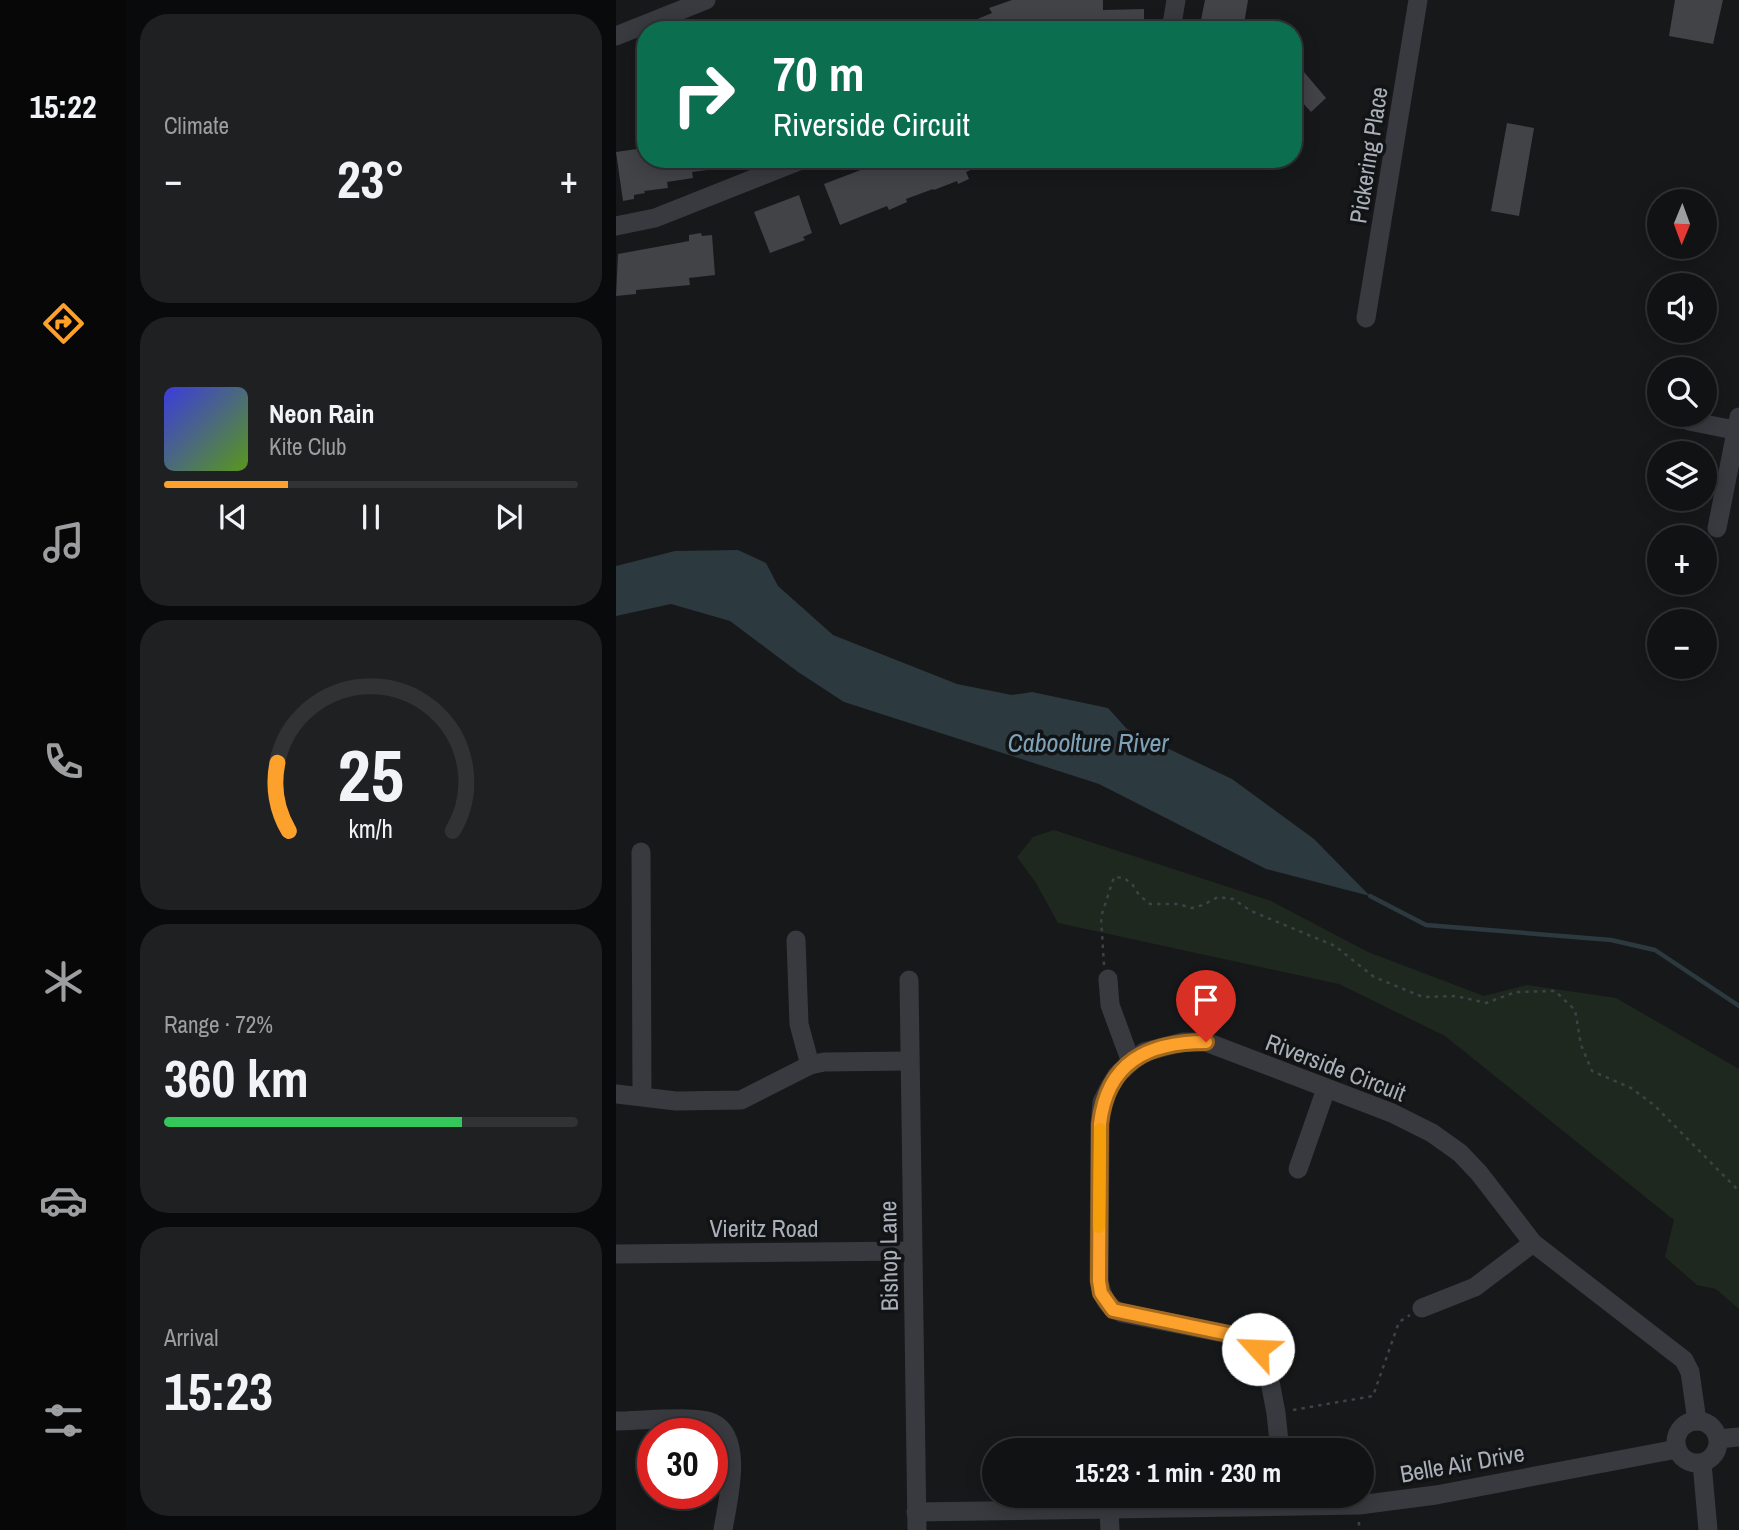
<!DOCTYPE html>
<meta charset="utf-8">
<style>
body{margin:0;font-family:"Archivo Narrow",sans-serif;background:#1e2022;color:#f1f3f6;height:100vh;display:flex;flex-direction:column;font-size:26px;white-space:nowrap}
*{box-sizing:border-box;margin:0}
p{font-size:23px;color:#9c9ea0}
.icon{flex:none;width:38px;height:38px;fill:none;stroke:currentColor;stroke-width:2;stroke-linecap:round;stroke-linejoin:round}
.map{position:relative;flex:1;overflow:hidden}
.drawer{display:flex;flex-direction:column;gap:14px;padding:14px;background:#090a0b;width:490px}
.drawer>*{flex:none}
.top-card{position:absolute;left:21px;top:21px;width:665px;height:147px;border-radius:28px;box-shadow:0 4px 18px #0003,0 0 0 2px #303234;background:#0b6e4f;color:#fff;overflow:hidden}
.needle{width:46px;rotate:181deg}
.tools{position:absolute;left:1031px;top:189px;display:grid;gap:14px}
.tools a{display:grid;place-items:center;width:70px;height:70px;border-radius:50%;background:#111214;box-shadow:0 4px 18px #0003,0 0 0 2px #303234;font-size:35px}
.speed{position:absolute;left:21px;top:1418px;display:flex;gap:14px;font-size:35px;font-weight:700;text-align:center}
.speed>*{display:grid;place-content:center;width:91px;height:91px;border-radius:50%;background:#111214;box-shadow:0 4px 18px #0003,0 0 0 2px #303234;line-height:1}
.speed .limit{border:10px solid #d22;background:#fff;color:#111}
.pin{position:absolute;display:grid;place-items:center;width:60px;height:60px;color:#fff;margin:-72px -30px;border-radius:50% 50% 50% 0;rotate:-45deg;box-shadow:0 0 7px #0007}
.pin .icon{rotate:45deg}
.me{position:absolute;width:77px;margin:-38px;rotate:295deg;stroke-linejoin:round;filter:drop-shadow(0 0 5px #0008)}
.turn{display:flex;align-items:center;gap:24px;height:147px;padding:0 21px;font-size:32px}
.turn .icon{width:91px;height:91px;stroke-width:2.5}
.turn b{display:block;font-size:49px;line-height:60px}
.big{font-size:52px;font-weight:800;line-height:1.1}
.drawer .card{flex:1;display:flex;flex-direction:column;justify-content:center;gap:10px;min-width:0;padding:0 24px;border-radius:28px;background:#1e2022}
.drawer .dial{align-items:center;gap:0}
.dial svg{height:182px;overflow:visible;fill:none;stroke:#303234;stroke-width:7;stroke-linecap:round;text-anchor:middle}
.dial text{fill:#f1f3f6;stroke:none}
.song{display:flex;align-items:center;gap:21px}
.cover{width:84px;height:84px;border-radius:10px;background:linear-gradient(135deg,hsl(240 70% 55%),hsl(90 70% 35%))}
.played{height:7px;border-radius:4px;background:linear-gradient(90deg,#fda12d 30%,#303234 30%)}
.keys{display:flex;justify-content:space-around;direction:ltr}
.heat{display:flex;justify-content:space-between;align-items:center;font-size:38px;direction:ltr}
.charge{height:10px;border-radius:5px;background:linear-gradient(90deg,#34c759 72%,#303234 0)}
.trip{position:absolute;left:366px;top:1438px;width:392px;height:70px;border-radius:35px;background:#111214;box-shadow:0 4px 18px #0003,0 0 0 2px #303234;font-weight:800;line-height:70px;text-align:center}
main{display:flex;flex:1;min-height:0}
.dock{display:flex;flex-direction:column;width:126px;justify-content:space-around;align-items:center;background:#070708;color:#9c9ea0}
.dock .icon{width:49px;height:49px}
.dock .selected{color:#fda12d}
.dock b{font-size:32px;color:#f1f3f6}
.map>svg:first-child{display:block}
.green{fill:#1f281f}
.water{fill:#2c393f}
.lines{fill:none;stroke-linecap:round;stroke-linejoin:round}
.stream{stroke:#2c393f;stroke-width:4.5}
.building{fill:#414347}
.path{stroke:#3e4146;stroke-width:2.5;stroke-dasharray:3.5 5;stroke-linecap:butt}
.minor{stroke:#383a3f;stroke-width:19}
.route-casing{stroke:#a4691d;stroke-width:18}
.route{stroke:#fda12d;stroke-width:12}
.slow{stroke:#f59e0b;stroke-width:12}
.labels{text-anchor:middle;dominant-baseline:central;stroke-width:7;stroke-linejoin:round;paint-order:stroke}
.street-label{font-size:24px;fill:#a9b0ba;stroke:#121315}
.water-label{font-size:26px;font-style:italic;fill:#7ea2b7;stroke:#121315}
</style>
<main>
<nav class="dock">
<b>15:22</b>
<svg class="icon selected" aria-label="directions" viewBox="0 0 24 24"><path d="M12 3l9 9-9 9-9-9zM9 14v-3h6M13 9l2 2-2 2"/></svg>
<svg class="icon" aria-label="music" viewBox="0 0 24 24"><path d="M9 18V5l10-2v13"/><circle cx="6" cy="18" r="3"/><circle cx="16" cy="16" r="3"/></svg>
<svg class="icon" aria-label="phone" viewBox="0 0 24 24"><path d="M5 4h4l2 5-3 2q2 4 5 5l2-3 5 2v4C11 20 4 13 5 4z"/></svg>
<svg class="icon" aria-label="climate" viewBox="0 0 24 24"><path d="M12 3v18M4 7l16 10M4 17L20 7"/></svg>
<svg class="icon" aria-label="car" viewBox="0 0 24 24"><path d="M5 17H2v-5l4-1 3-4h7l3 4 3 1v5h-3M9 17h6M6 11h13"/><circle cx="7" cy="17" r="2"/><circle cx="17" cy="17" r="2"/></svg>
<svg class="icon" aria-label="filters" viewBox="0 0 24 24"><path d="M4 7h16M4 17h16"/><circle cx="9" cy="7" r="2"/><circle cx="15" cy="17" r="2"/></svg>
</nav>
<section class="drawer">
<div class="card"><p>Climate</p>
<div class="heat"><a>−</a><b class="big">23°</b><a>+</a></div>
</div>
<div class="card">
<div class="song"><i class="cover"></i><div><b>Neon Rain</b><p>Kite Club</p></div></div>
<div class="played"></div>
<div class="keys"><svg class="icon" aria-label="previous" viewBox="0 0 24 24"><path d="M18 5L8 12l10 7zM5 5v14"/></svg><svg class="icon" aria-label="pause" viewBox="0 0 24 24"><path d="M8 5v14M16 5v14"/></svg><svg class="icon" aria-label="next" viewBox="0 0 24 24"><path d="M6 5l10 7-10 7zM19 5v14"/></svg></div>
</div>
<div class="card dial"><svg viewBox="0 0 100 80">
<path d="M14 69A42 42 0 1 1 86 69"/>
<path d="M14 69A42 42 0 0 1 9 39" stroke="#fda12d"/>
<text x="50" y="56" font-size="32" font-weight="700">25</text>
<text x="50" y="72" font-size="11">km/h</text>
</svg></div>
<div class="card"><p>Range · 72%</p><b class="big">360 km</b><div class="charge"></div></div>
<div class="card"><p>Arrival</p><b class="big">15:23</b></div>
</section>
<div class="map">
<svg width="1123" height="1530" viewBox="0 0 1123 1530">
<rect width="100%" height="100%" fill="#17181a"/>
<polygon class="green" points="438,830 655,901 752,952 868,996 911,985 1000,998 1123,1069 1123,1309 1100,1289 1081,1285 1049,1257 1058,1220 829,1036 723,984 442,923 420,883 401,857 417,837"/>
<polygon class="water" points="122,550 150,563 162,586 217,635 341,684 396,695 416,692 492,708 511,729 616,779 698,839 754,896 650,869 483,784 228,702 182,672 114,621 55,604 0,616 0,566 59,551"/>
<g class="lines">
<polyline class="stream" points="754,896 810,925 995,940 1039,950 1123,1006"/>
</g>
<g class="building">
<polygon points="396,0 487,0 487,10 528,9 528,30 335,30 376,13 373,8"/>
<polygon points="589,0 632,0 627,30 583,30"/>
<polygon points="1059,0 1107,0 1097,44 1053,36"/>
<polygon points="677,59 710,98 695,112 677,92"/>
<polygon points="891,123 918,128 903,216 875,211"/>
<polygon points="21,149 21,152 30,151 30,159 120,159 121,166 76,172 77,178 51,182 52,188 28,191 29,193 18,195 18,199 7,201 0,152"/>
<polygon points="252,159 353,159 357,169 350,172 353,179 342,184 341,181 318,190 317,189 290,199 291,202 273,210 271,206 224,225 208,184 255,166"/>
<polygon points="183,195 196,233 187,237 189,240 154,253 138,212"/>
<polygon points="85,233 86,236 96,235 99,275 73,278 74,285 20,290 20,294 0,296 2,254 73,241 73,235"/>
</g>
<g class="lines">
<g class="path">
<polyline points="488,965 485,917 498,877 508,878 516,884 523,895 534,904 562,904 576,908 587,905 602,897 617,899 635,911 719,946 758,977 807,997 840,996 870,1003 900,992 939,991 959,1010 965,1045 976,1071 1015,1088 1038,1105 1123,1191"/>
<polyline points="677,1410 757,1396 783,1322 794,1315"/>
<polyline points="743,1522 743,1530"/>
</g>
<g class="minor">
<polyline points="555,30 560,0"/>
<polyline points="0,36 90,0"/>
<polyline points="0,226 39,218 188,159"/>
<polyline points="750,318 802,0"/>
<polyline points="1073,421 1123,431"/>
<polyline points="1101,528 1123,417"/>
<polyline points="25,852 26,1096"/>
<polyline points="180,940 183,1024 194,1065"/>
<polyline points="492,979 494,1005 515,1062"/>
<polyline points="293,980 301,1530"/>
<polyline points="0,1094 60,1101 125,1100 194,1065 208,1062 293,1061"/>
<polyline points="682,1169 710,1089"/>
<polyline points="0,1254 296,1251"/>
<polyline points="806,1308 859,1287 917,1243"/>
<circle cx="1081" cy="1442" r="21"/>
<path d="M0,1421c22,0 80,-6 97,2 32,16 14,80 10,107"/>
<polyline points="1102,1439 1123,1437"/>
<path d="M664,1451l-4,-38 -8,-42 -10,-22 -20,-13 -116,-23c-15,-5 -20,-17 -23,-32l1,-157 2,-22 6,-12 9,-15 14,-13 13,-10 39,-10h23l186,71 40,20 28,20 19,20 54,70 151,117 6,12 7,49"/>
<polyline points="1086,1463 1092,1530"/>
<polyline points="493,1510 494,1530"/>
<polyline points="300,1512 743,1505 820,1495 1061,1449"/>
</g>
</g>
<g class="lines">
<g class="route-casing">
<path id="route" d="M590,1042c-58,0 -99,20 -106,82l-1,157 2,12 12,17 125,26 20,13"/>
</g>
<use href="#route" class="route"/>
<polyline class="slow" points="483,1227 484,1129"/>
</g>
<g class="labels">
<g class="street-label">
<text transform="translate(752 155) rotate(-81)">Pickering Place</text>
<text transform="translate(720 1067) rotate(21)">Riverside Circuit</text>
<text x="148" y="1228">Vieritz Road</text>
<text transform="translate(272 1256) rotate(-91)">Bishop Lane</text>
<text transform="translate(846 1463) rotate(-10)">Belle Air Drive</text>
</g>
<g class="water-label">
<text x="472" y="742">Caboolture River</text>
</g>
</g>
</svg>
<div class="tools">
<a><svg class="needle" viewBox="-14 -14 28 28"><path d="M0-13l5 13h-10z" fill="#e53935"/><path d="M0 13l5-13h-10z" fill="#9c9ea0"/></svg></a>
<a><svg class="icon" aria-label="sound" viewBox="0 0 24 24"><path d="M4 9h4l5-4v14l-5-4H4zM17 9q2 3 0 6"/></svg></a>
<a><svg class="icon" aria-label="search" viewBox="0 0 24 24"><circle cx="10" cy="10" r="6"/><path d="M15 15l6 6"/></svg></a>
<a><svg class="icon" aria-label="layers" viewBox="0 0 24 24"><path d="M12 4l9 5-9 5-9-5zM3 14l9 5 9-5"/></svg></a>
<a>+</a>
<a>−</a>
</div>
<div class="speed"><div class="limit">30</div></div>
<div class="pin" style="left:590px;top:1042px;background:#d93025"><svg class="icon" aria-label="arrive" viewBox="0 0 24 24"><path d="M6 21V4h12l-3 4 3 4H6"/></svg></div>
<svg class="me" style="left:642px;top:1349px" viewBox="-20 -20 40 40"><circle r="19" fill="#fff"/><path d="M0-13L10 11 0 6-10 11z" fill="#fda12d"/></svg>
<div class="trip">15:23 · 1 min · 230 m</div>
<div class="top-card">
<div class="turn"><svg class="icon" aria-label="right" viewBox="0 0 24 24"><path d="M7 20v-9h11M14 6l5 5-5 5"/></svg><div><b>70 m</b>Riverside Circuit</div></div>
</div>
</div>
</main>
